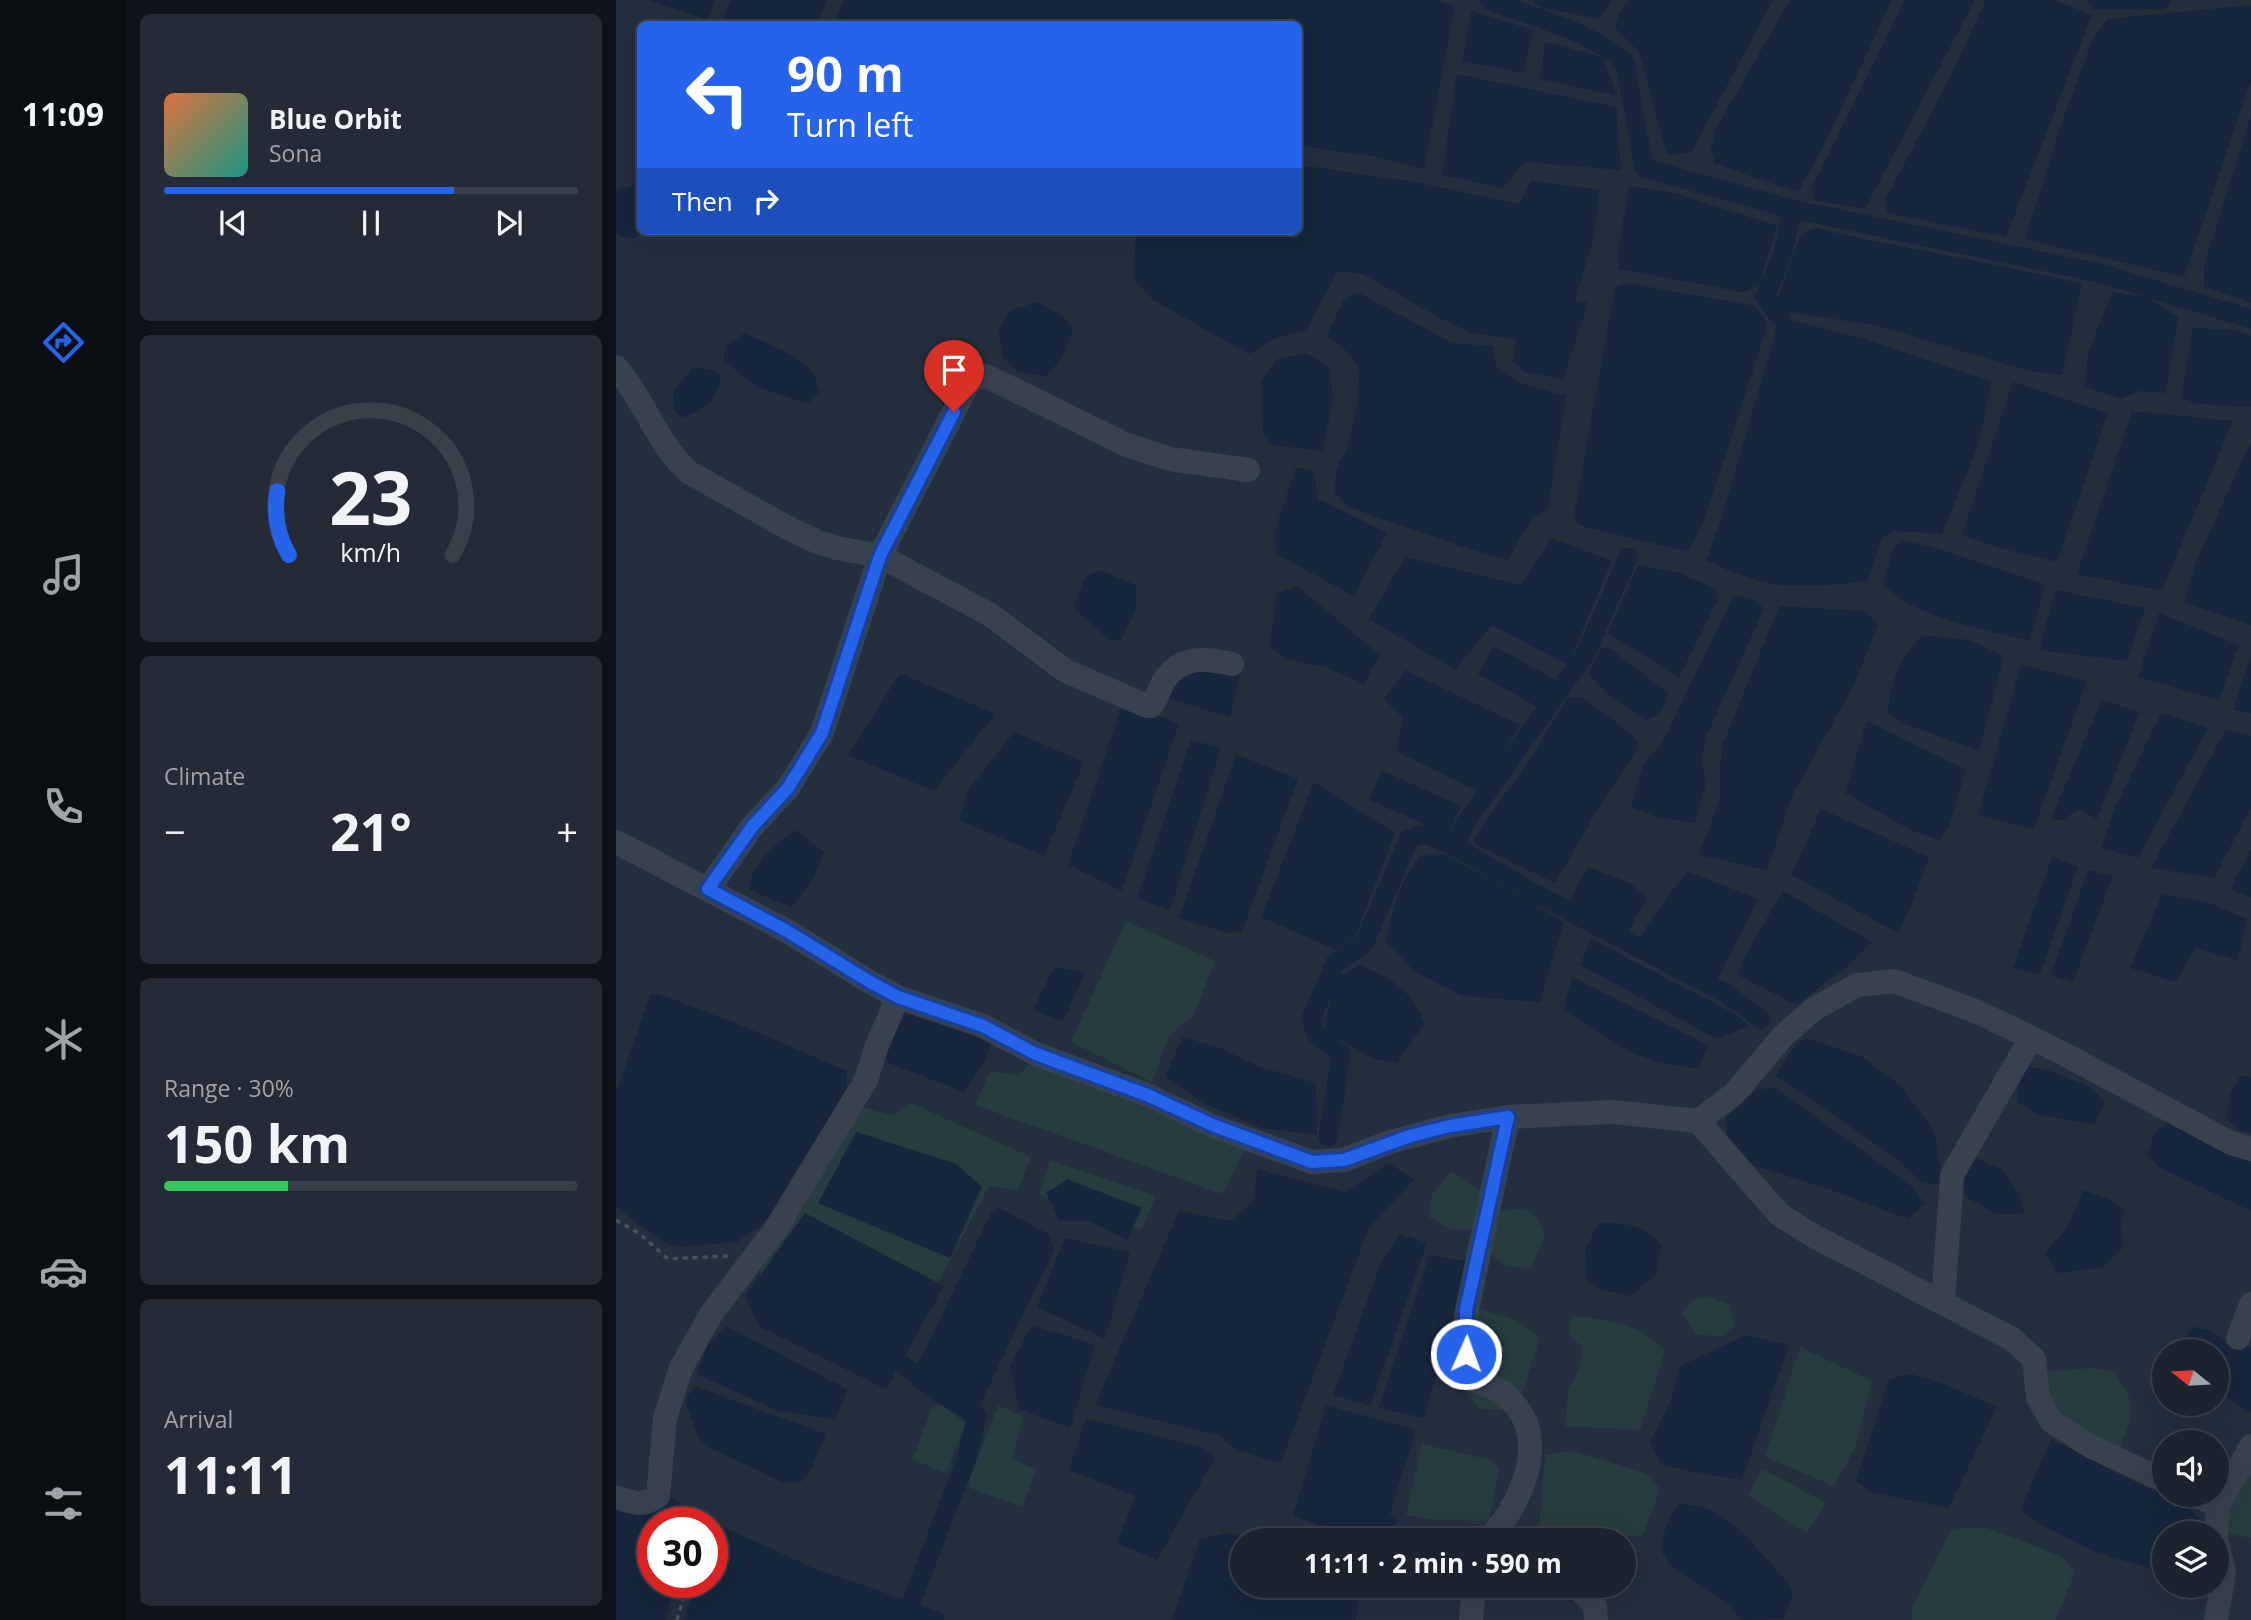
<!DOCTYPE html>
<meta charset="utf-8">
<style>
body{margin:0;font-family:"Open Sans",sans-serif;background:#242b36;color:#f1f3f6;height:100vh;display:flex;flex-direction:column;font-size:26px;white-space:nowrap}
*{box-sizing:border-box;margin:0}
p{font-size:23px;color:#a0a4aa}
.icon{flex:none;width:38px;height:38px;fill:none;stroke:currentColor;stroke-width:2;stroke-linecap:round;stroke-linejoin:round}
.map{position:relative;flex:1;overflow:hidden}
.details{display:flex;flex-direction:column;gap:14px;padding:14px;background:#0f1319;width:490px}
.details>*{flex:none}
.guide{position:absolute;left:21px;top:21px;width:665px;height:214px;border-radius:10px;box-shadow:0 7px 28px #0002,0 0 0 2px #39404a;background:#2563eb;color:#fff;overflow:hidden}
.needle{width:46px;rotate:288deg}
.controls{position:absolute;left:1536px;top:1339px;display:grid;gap:14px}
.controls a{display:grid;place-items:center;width:77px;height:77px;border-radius:50%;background:#1b232e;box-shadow:0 7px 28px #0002,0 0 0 2px #39404a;font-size:35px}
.speed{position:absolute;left:21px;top:1507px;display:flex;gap:14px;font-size:35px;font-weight:700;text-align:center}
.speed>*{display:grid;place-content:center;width:91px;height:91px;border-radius:50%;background:#1b232e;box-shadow:0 7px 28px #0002,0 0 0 2px #39404a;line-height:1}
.speed .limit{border:10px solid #d22;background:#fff;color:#111}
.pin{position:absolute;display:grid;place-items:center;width:60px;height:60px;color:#fff;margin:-72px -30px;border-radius:50% 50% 50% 0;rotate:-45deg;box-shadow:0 0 7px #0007}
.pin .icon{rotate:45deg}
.me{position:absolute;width:77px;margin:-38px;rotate:2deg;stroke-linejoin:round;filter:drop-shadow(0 0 5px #0008)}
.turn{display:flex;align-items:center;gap:24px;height:147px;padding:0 35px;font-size:32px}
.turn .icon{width:91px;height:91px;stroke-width:2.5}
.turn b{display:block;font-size:49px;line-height:60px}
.then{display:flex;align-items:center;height:66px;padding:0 35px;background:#0003;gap:14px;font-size:26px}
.big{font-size:52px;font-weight:700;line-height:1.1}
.details .widget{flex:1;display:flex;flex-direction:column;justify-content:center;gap:10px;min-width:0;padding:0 24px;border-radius:10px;background:#242b36}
.details .dial{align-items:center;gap:0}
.dial svg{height:182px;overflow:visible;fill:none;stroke:#39404a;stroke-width:7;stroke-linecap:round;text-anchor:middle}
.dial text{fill:#f1f3f6;stroke:none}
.song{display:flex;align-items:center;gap:21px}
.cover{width:84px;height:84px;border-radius:10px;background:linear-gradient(135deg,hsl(20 70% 55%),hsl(170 70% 35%))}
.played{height:7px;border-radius:4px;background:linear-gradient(90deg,#2563eb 70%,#39404a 70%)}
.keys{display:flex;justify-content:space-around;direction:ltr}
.heat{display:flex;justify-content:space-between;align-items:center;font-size:38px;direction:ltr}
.charge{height:10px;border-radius:5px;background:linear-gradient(90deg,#34c759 30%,#39404a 0)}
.trip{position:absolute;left:614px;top:1528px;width:406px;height:70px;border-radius:35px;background:#1b232e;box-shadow:0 7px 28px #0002,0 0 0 2px #39404a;font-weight:700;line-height:70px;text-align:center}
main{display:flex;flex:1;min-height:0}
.tab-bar{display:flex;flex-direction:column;width:126px;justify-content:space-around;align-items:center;background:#0b0e12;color:#a0a4aa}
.tab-bar .icon{width:49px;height:49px}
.tab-bar .on{color:#2563eb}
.tab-bar b{font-size:32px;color:#f1f3f6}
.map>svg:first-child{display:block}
.green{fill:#263c3f}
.water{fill:#17263c}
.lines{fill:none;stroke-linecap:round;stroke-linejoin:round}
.canal{stroke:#17263c;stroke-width:19}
.path{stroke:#3f5557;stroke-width:3.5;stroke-dasharray:5 5;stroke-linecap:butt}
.minor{stroke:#38414e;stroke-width:24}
.route-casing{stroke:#184099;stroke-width:18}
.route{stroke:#2563eb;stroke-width:12}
</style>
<main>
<nav class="tab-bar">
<b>11:09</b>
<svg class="icon on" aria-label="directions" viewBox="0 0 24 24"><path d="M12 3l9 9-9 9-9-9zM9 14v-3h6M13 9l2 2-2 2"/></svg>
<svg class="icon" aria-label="music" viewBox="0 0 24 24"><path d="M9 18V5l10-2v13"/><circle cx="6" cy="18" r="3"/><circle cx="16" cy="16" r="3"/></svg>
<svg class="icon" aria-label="phone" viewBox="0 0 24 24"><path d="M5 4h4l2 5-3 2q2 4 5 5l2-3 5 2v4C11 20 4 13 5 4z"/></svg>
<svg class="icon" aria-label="climate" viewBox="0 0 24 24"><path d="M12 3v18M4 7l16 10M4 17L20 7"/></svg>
<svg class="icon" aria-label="car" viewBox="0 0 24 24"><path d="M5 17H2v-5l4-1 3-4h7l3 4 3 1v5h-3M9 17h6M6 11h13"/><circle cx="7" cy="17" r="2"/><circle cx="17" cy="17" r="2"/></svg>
<svg class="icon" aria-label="filters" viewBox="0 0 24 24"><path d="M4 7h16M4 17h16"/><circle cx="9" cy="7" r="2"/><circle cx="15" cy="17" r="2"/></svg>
</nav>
<section class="details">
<div class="widget">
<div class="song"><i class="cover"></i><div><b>Blue Orbit</b><p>Sona</p></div></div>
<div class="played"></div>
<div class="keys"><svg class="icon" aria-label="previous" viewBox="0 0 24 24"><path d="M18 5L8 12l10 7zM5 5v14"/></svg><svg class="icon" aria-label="pause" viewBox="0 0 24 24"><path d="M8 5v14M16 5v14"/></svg><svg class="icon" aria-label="next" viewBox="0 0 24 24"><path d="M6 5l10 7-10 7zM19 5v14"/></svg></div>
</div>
<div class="widget dial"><svg viewBox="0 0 100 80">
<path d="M14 69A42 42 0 1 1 86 69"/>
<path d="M14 69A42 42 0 0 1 9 41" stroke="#2563eb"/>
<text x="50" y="56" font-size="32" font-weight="700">23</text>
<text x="50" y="72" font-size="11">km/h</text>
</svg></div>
<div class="widget"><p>Climate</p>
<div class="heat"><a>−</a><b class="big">21°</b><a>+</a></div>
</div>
<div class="widget"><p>Range · 30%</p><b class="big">150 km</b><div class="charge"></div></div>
<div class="widget"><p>Arrival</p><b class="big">11:11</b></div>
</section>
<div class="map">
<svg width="1635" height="1620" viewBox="0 0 1635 1620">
<rect width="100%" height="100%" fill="#242f3e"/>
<g class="green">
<polygon points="510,921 599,961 578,1015 553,1036 536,1082 455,1042"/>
<polygon points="415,1063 630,1147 606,1194 359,1105 374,1071 402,1075"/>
<polygon points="295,1103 415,1157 402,1190 373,1186 305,1314 140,1303 145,1269 244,1106 277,1116"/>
<polygon points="434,1160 540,1196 525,1230 423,1195"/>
<polygon points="836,1172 868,1193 861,1229 836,1230 813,1217 816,1194"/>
<polygon points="909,1209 922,1218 929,1236 914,1268 891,1266 876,1256 871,1234 884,1211"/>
<polygon points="1092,1296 1115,1305 1118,1327 1104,1337 1080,1334 1066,1312 1076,1301"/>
<polygon points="864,1309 899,1320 924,1337 901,1410 863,1409 848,1390 852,1366 851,1310"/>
<path d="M956,1316c41,5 63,6 93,35l-25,79 -75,-4 4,-38 9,-17 5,-24 -15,-12z"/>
<polygon points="1184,1347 1256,1381 1239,1448 1218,1486 1149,1457"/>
<path d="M1475,1368l23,4c24,33 19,41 5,77l-75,-40 -3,-37z"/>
<polygon points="326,1405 349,1423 330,1474 297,1459 316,1407"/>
<polygon points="382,1405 407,1417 396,1458 420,1470 406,1507 351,1487"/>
<path d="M1635,1442v96l-23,-4c-4,-16 -15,-39 -11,-55 3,-11 25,-30 34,-37z"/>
<polygon points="806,1444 875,1460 883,1468 873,1521 819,1520 790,1515"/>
<polygon points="958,1451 1031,1474 1044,1489 1026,1537 923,1529 929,1455"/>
<polygon points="1146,1469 1211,1503 1191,1533 1132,1496"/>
<polygon points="1346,1528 1370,1528 1405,1540 1447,1558 1459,1572 1440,1620 1296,1620 1296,1608 1335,1531"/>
</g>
<g class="water">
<polygon points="31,0 99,0 92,20"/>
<polygon points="114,0 211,0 201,24 105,24"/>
<polygon points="228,0 821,0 839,6 808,169 755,156 683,146 682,24 218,24"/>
<polygon points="920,0 996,0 984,19 930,9 917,3"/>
<polygon points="1013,0 1157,0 1075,153 1051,155 1023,52 999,28 1005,10"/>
<polygon points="1174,0 1276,0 1208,145 1182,192 1099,164 1095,149 1099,130"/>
<polygon points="1289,0 1359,0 1249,209 1197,200 1196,187"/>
<polygon points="1370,0 1438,0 1476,15 1390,237 1271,213 1269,200 1333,79"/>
<polygon points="1635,5 1635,81 1568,277 1409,239 1444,128 1475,43 1491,19"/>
<polygon points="855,11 917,30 908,73 846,61"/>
<polygon points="929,42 987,57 1001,96 924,79"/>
<polygon points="841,74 1000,107 1005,170 909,162 887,188 826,175"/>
<polygon points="1635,115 1635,303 1588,287 1588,266"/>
<polygon points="683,165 799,182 903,204 915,181 984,190 978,237 959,300 972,303 947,379 911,373 896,362 900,339 855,333 820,316 747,274 722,271 690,330 662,337 633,354 537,300 517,278 520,237 506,231 682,231"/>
<polygon points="19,185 24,188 25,231 20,238 7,237 0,232 0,192 2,189"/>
<polygon points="1013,186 1062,194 1161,226 1143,286 1126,292 1003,269 1002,252"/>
<path d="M1199,228c89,21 179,34 267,56l-20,91 -33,-4 -151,-45 -93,-15 -8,-11 24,-66z"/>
<polygon points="1011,283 1139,306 1152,324 1087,524 1072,552 962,525 958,515 999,287"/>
<polygon points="741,292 836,343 877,346 881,368 903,383 950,396 932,509 915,520 892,560 856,550 732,507 719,493 720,469 732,446 742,399 743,371 735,355 711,335 728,299"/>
<polygon points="1496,292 1530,297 1562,317 1550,393 1523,391 1505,399 1468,386 1472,353"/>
<polygon points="421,302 445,315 457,328 448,355 430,377 402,371 386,357 383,329 395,310"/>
<path d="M1164,317l81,21 131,44 -14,64 -36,88 -47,-3 -13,6 -14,44c-27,3 -68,7 -94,3 -23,-4 -48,-14 -68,-24l14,-37z"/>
<polygon points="1577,328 1619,330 1635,336 1635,407 1581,404 1565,398"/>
<polygon points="129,333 176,355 196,370 204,392 191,404 141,387 108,361 109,346"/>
<polygon points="690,353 713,366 717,398 707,451 657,445 647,435 645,380 661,359"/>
<path d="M77,367l23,3 5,6c-3,24 -17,33 -38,42l-9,-8 -1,-18z"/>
<polygon points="1397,382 1492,413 1441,562 1387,549 1346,535"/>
<polygon points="1516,411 1617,421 1546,591 1461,574"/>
<polygon points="1635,441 1635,625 1568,603 1579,564"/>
<polygon points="680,467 698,471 702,499 771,533 738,596 660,554 659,530"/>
<polygon points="935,538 996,561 952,665 876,625 839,670 753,619 789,557 904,585"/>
<path d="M1286,540l27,6 116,38 -15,57c-44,-11 -116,-23 -147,-57l10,-36z"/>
<polygon points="1022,565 1063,573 1101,589 1101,601 1063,678 992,633"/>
<polygon points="483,570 520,585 520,610 505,640 494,641 458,608 468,578"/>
<polygon points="681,586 764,655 748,684 709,667 673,660 653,646 661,593"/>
<polygon points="1439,590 1529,608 1511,661 1423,650"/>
<polygon points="1118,595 1140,601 1148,609 1091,735 1086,757 1090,783 1079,823 1043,818 1015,807 1027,764 1046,743"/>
<polygon points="1163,606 1249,611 1262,625 1237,687 1177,794 1151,870 1083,855 1104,798 1104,767 1107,744"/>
<polygon points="1543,613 1623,645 1603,700 1522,677"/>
<path d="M1306,635l47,5 35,16 -25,95 -74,-27 -17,-11c3,-36 11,-51 34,-78z"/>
<polygon points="878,646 940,680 920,706 862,674"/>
<path d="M985,648l10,1 57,44c-3,13 -9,25 -23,27l-38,-26 -19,-20z"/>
<polygon points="1635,655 1635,713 1617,710"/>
<polygon points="596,663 625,671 614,717 554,699 551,683 571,677"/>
<polygon points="1405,665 1471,681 1418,829 1362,815"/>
<polygon points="789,670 904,725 863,792 780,751 787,718 768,699"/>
<polygon points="284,673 379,714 318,791 232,755"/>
<polygon points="952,697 966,697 1018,736 1022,747 975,821 939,883 857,843 870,820 911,764"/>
<polygon points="1486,700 1524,712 1481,819 1462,809 1446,821 1435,818"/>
<polygon points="507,702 563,724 506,891 452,865"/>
<polygon points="1545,713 1592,728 1522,858 1485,848 1498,810"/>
<polygon points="1251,721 1350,770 1334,823 1324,841 1293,829 1229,793"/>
<polygon points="1610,729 1635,736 1635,808 1598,878 1535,868"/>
<polygon points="398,732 468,762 428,856 343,820 352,790"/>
<polygon points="575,740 605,748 554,910 521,898"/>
<polygon points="620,754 682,779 626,932 612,933 563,918"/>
<polygon points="765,770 845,806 832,834 753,800"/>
<polygon points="698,782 779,833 739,937 720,950 645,917"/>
<polygon points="1205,809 1313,857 1296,904 1282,933 1175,875"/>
<path d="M179,830l29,22 -10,25 -22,30 -43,-17c2,-27 25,-45 46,-60z"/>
<polygon points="1635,849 1635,897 1614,889"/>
<path d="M829,854l119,68 -24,80 -78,-6 -48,-25 -28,-30c7,-31 13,-61 34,-85z"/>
<polygon points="1436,856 1462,867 1424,974 1397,968"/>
<polygon points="972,867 1014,883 1031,898 1012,932 954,900"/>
<polygon points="1472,870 1497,876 1457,982 1435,975"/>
<polygon points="1071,871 1142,899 1101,980 1023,940 1032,924"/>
<polygon points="1167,891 1256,942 1234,964 1180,1005 1122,975 1128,957"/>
<polygon points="1546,894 1589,901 1631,919 1622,961 1580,948 1559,982 1514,968"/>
<polygon points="975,939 1119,1014 1134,1026 1101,1039 964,965"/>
<path d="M744,965c36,16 47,22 65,58l-28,40 -23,-4 -49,-28 3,-23 9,-31z"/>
<polygon points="438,967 470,972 447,1021 417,1010"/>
<polygon points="956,977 1092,1045 1082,1069 1046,1063 1014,1052 947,1010"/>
<polygon points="41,993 122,1024 231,1071 231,1089 166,1199 147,1224 121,1242 64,1247 49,1243 0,1207 0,1093 34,995"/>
<polygon points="283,1012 329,1023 375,1043 370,1059 348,1092 272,1063 266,1051"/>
<polygon points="567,1037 605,1048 644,1067 700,1083 701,1135 645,1128 585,1102 549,1076"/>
<polygon points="1189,1038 1245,1056 1285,1086 1318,1131 1328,1184 1307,1183 1277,1156 1160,1076 1174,1052"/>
<polygon points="1409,1066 1432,1070 1476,1088 1489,1102 1478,1125 1421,1114 1401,1102 1403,1074"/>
<polygon points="1624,1076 1635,1077 1635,1133 1622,1130 1611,1120 1614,1095"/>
<polygon points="1160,1088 1295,1186 1309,1203 1292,1219 1215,1190 1130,1163 1112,1149 1110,1118 1141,1089"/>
<polygon points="1554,1122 1635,1156 1635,1211 1542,1167 1531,1155 1540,1130"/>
<polygon points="240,1132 340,1164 366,1187 334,1258 202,1203"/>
<polygon points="1353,1155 1385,1169 1403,1193 1409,1214 1379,1214 1349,1196 1347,1171"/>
<polygon points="773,1163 798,1180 753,1228 665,1463 622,1451 602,1435 479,1405 563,1211 614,1221 638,1201 641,1169 728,1192"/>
<polygon points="451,1179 526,1208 511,1240 473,1221 444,1221 430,1193"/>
<polygon points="1467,1190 1491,1198 1509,1209 1504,1225 1508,1247 1486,1268 1440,1273 1429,1253 1451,1228"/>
<polygon points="381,1207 433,1234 438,1250 361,1411 299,1370 375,1213"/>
<polygon points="189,1213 328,1286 270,1389 144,1327 129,1296"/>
<path d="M989,1223c26,0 38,3 56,21l-5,31 -26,21 -28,-6 -15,-10 -2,-30 13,-26z"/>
<polygon points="783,1234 811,1243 754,1406 717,1395 763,1267"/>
<polygon points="449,1238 514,1252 489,1339 421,1307"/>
<polygon points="813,1255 852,1262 808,1418 763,1408"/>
<polygon points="416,1325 479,1345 454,1428 403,1409 394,1366"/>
<polygon points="110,1326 231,1389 220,1420 162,1411 81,1374 92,1344"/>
<polygon points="1577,1327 1593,1330 1617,1346 1635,1347 1635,1413 1605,1394 1601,1376 1601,1351 1574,1351 1565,1343"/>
<polygon points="1130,1335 1173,1345 1126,1480 1068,1470 1045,1464 1034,1442 1056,1398 1064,1366"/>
<polygon points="1295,1374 1328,1384 1381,1407 1333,1508 1253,1492 1240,1480 1273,1379"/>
<polygon points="78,1386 210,1434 195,1470 184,1483 168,1483 94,1448 83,1439 69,1401"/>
<polygon points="710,1405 800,1430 774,1513 780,1522 775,1540 751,1540 677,1516"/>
<polygon points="470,1418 588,1448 599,1458 541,1560 501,1543 519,1496 453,1470"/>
<polygon points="1435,1439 1527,1486 1569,1503 1585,1522 1585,1533 1549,1533 1549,1573 1479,1552 1428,1526 1404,1510"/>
<path d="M0,1495c18,5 53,11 63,27h-26v60h22l-9,38h-50z"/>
<path d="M1064,1504c7,1 15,1 22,3 33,9 65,54 88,78l3,8 -9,26 -42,1 -14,-16 -57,-38 -10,-15c2,-19 6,-32 19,-47z"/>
<polygon points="612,1533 636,1540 626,1540 626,1586 743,1586 740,1620 556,1620 584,1539"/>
<polygon points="96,1541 107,1543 196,1582 306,1620 68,1620 80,1582 96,1582"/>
</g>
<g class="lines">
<g class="canal">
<path d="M873,0c42,18 103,30 136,63l19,105 148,41 307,64 152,46"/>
<polyline points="1481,0 1545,0"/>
<polyline points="1164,317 1149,297 1167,253 1176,209"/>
<polyline points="838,846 850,822 970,653 1012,557"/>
<polyline points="712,1137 725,1054 701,1035 695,1019 719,963 748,944 793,839 808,834 838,846 916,892 1109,993 1145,1019"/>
<polyline points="288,1365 313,1386 361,1416 351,1457 292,1611"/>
<polyline points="45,1504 79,1522"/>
<polyline points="96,1532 196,1578 319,1620"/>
</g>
<g class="path">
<polyline points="0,1220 24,1234 52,1259 114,1256"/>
<polyline points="58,1506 74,1522"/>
<polyline points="61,1620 72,1582"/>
</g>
<g class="minor">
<path d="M0,367c29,33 40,77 74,106l100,56 28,13 19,6 43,8 109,58 77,57 81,35h4c6,-8 8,-17 13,-25 16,-26 42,-23 68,-17"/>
<polyline points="0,842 171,931 254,982 282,997 367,1026 420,1054 531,1095 599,1127 696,1162 728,1160 774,1142 834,1126 892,1117 996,1112 1082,1121 1118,1094 1167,1036 1198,1009 1241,985 1278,981 1362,1012 1446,1053 1615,1143 1635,1149"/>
<polyline points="92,889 136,827 172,788 206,733 264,556 350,388 358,378 370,376 511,445 554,459 632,470"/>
<polyline points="1082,1121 1163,1214 1194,1234 1396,1339 1418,1359 1422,1397 1435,1421 1474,1446 1549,1481"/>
<polyline points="1327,1303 1336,1175 1415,1038"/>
<polyline points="1622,1338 1635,1304"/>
<polyline points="1577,1494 1602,1506"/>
<path d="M0,1497c17,6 27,10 42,-1l7,-78 16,-50 30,-54 64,-84 91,-150 10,-32 22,-51"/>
<polyline points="1600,1533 1602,1506 1635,1446"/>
<path d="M871,1540c27,-26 52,-76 40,-114 -3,-11 -14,-24 -22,-32 -7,-6 -20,-9 -30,-13l-9,-27 1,-44 41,-193"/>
<polyline points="962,1587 979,1606 980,1620"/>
<polyline points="855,1620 858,1586"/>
<polyline points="1600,1620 1608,1573 1601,1541"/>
</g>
</g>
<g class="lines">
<g class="route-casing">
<polyline id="route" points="338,412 264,556 206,733 172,788 136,827 92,889 171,931 254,982 282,997 367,1026 420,1054 531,1095 599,1126 696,1162 728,1160 794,1136 834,1126 892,1117 850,1310 850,1354"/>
</g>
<use href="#route" class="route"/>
</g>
</svg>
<div class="controls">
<a><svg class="needle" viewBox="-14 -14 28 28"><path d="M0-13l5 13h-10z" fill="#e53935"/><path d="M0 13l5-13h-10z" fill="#a0a4aa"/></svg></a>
<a><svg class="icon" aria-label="sound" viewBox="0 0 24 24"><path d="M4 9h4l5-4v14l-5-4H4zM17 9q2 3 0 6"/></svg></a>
<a><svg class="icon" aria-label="layers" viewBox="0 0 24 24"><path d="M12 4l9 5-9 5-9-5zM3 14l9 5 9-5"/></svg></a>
</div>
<div class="speed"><div class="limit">30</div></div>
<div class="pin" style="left:338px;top:412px;background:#d93025"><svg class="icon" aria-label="arrive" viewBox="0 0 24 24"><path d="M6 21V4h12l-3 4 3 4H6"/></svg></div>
<svg class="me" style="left:850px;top:1354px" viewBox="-20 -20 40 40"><circle r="17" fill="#2563eb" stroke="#fff" stroke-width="3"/><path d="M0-11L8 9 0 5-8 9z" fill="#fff"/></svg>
<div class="trip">11:11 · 2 min · 590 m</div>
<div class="guide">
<div class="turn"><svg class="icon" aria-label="left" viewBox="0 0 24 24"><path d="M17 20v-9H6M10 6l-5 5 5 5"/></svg><div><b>90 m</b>Turn left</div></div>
<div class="then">Then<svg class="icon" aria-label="right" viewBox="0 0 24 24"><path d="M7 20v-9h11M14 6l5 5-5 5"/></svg></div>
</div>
</div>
</main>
